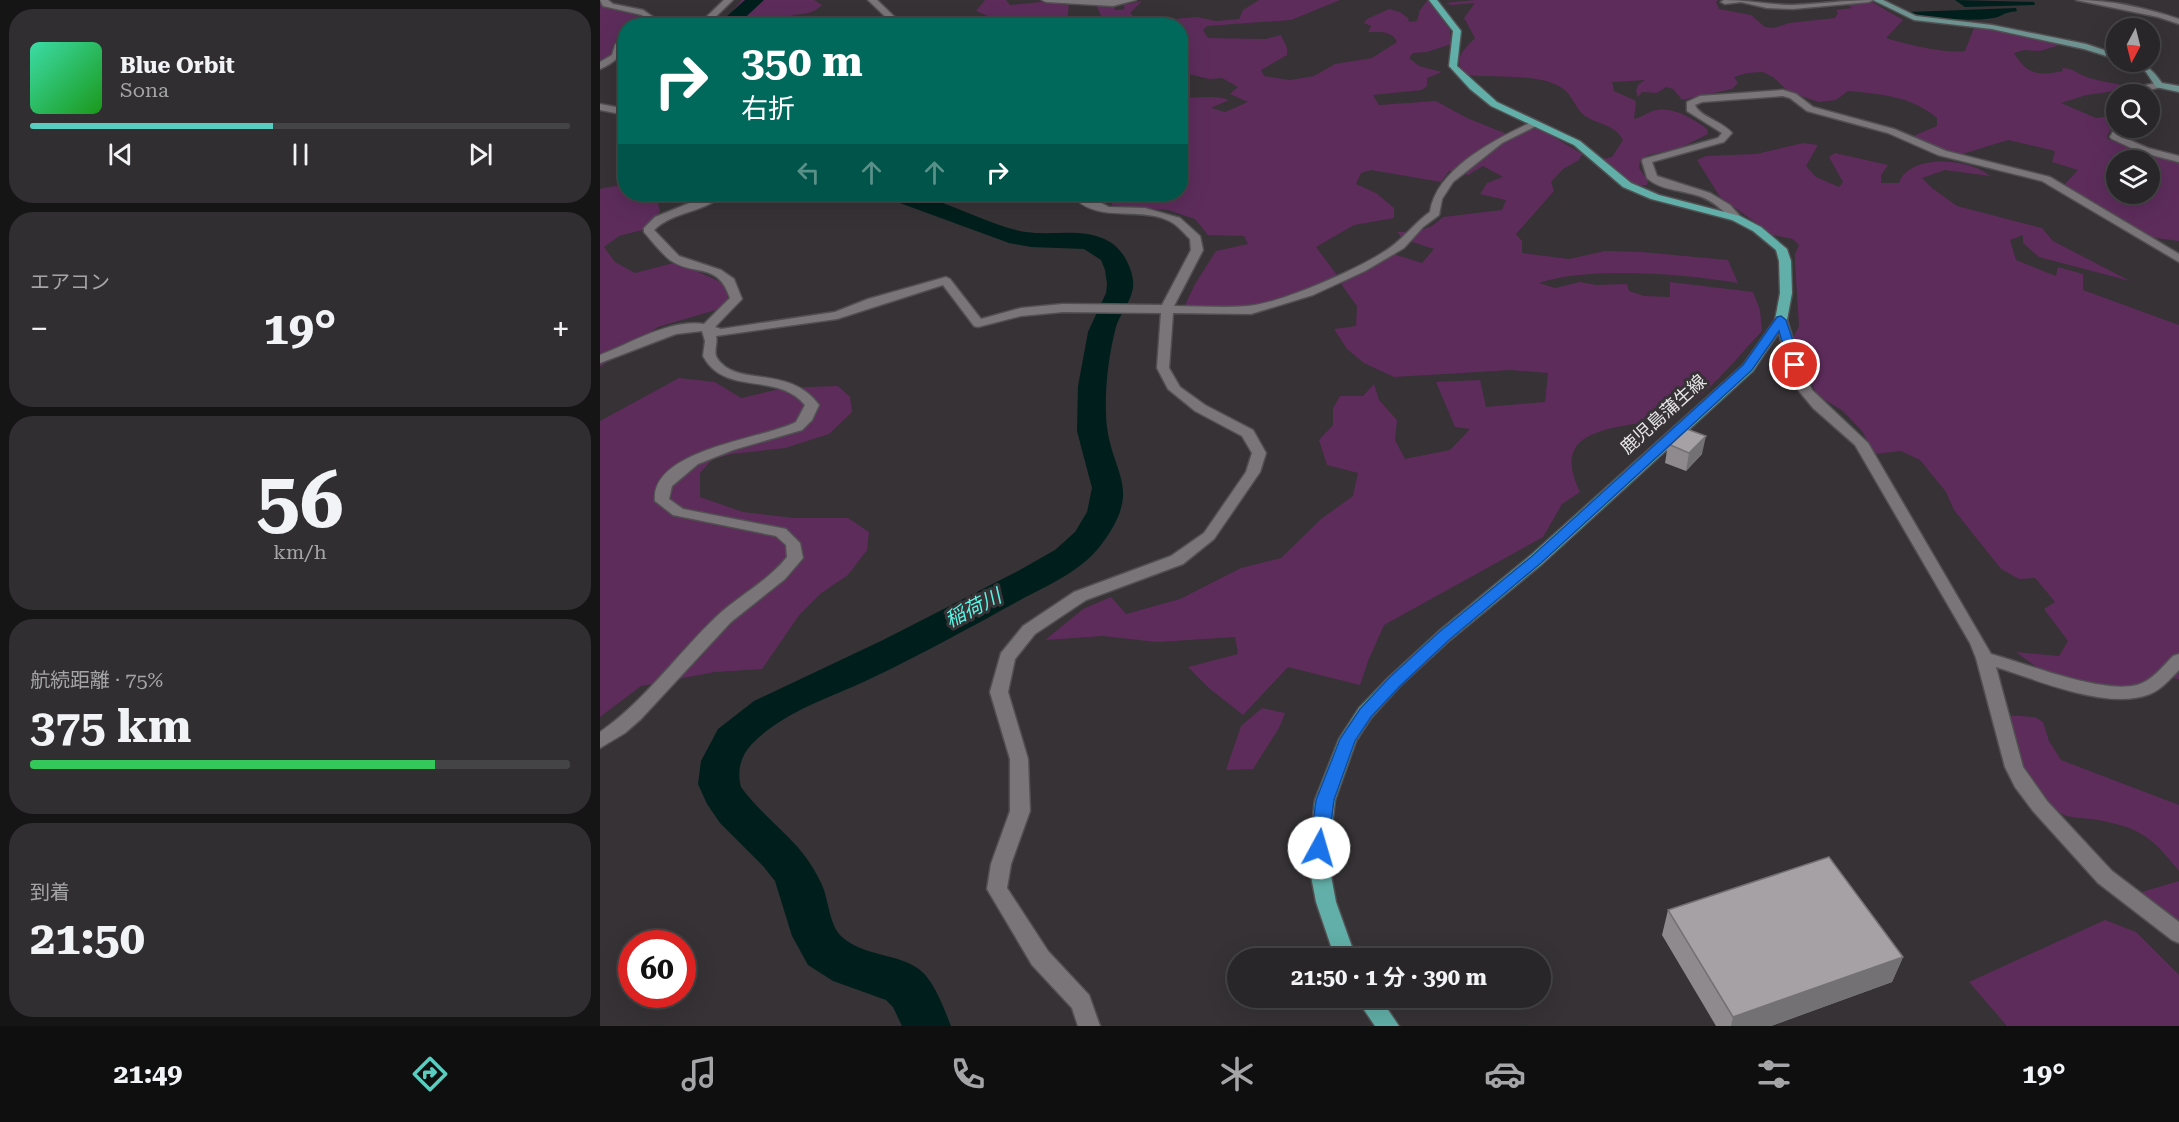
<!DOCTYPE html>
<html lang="ja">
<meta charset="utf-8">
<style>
body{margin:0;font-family:"Roboto Serif","Noto Sans JP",serif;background:#302e30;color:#f1f3f6;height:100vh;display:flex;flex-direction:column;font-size:22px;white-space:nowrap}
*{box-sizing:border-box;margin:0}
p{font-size:20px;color:#a5a5a8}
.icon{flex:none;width:33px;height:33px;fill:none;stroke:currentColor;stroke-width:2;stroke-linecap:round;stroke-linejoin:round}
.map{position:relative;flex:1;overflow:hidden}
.drawer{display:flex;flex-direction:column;gap:9px;padding:9px;background:#161516;width:600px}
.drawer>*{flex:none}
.top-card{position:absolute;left:18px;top:18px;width:570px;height:183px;border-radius:24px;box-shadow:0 6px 24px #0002,0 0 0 2px #444345;background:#00695c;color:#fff;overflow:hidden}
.needle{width:39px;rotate:187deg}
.tools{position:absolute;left:1506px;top:18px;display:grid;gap:12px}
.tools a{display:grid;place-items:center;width:54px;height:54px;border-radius:50%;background:#282628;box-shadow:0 6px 24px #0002,0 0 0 2px #444345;font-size:30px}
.speed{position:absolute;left:18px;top:930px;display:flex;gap:12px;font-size:30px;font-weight:700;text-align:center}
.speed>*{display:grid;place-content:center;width:78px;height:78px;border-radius:50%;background:#282628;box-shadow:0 6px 24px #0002,0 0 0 2px #444345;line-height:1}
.speed .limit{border:9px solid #d22;background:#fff;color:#111}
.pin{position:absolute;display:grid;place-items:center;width:51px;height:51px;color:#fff;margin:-26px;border:3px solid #fff;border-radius:50%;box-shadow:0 2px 6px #0007}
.me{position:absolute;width:66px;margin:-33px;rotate:6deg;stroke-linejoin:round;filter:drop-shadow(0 0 4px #0008)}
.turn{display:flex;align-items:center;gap:21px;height:126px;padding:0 24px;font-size:27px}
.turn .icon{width:78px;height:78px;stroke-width:2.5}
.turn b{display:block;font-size:42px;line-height:51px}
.lanes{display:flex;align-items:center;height:57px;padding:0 24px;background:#0003;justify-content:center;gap:30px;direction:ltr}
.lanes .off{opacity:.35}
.big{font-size:45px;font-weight:700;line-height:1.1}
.drawer .widget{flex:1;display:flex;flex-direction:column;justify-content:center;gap:9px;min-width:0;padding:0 21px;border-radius:24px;background:#302e30}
.drawer .dial{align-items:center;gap:0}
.dial b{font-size:78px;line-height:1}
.song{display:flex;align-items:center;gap:18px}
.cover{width:72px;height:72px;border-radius:9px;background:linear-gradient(135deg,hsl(160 70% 55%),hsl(120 70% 35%))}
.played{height:6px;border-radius:3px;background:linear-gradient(90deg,#58cec0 45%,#444345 45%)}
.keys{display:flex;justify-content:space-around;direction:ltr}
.heat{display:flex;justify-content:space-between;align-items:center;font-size:33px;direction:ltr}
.charge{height:9px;border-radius:4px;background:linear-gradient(90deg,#34c759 75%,#444345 0)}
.trip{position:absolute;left:627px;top:948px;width:324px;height:60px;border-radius:30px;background:#282628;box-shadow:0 6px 24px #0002,0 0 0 2px #444345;font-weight:700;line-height:60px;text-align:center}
.tab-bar{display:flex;height:96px;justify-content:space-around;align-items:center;background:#100f10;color:#a5a5a8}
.tab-bar .icon{width:42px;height:42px}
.tab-bar .on{color:#58cec0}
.tab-bar b{font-size:27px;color:#f1f3f6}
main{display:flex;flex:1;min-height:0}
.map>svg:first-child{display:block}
.green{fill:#5d2c5b;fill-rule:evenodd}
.water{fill:#001f1c}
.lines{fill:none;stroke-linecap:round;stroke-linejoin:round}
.river{fill:#001f1c;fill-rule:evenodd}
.street-casing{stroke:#524f52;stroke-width:3}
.secondary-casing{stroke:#524f52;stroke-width:3}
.primary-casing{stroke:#524f52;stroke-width:3}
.street{fill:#7a7579;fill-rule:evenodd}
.secondary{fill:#6e9290;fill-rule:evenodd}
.primary{fill:#61afa8;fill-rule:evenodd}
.wall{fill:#8e8a8e}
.shaded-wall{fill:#747174}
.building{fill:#a5a1a5;stroke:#747174;stroke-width:1.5}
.route{fill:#1a73e8;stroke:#114b97;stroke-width:1.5}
.labels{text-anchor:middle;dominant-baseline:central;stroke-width:6;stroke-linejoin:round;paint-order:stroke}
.street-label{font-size:18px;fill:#e8e6e8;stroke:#363235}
.water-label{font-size:20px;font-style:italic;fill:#59f4e4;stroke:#363235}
</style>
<main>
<section class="drawer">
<div class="widget">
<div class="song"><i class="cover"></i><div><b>Blue Orbit</b><p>Sona</p></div></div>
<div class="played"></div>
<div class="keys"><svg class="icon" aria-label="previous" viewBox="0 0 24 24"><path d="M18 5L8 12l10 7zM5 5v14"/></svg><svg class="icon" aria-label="pause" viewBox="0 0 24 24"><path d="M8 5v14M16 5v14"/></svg><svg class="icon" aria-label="next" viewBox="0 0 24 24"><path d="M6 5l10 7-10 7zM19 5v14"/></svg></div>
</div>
<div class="widget"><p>エアコン</p>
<div class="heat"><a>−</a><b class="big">19°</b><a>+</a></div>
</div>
<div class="widget dial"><b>56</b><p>km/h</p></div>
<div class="widget"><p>航続距離 · 75%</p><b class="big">375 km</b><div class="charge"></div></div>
<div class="widget"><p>到着</p><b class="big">21:50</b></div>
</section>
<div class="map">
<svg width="1579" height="1026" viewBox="0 0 1579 1026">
<rect width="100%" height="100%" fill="#363235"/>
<g class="green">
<path d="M142,0h72l8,5c-13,13 -25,6 -38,14l94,-3 6,5 -35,5 -134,-1 16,-12z"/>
<path d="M385,0h21l4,5 31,-3 28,3 -2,16 25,3 11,-4 -7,-15 20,1 -2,4h8l3,-2 -2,-3 19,-4 -12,12 10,9 57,-5 19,4 23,-2 4,-9 16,-10h81l-49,20 -84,6 -4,4 5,8 57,1 16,-4 6,13v7l-26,15 3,6 26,4 24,-4 21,-12 37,-6 25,-16c-5,-12 -18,-10 -29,-10l3,-6 -7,-3 3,-4 22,-10 11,3 8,6 1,4 8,-1 3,-11 8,-10 22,30 1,14 -24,8 -14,1 -4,5 10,8 23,6 -15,6v8l-5,4 -49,5 6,10 57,-4 31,17 40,16 32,-6 43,26 -3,6 -16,9 -12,13 3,9 -38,43 6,7v12l47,6 36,-8 37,1 86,8 10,23c-53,-9 -149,-17 -199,0l16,5 25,-6 16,3 31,-1 2,7 15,5 26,1v-15l83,10 7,18 2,21c-28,30 -57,68 -95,87 -7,4 -18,4 -27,5 -44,7 -87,14 -60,69l-18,12 -19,33 -159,88 -16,36 -8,24 -72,-18 -45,48 -33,-26 -22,-22 50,-13 -3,-17 -78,5 -54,-6 -58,4 38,-31 28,-12 15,17 54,-15 61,-31 40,-10 40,-39 32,-23 5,-23 -31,-8 -8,-25 14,-15v-17l7,-12h23l11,-12 5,16 18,20 -2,20 10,19 45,-9 20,-21 -15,-2 -19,-45 44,-2 6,27 59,-5 3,-29 -37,-3 -117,7 -30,-14 -17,-14 -13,-20 22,-3 1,-20 -16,-22 9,-14 37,-18 35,11 12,-14 -31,-10 -6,-7h19l16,-6 11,-9 59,-7 4,-10 -26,-6 7,-11 16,-6 -20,-11 -15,9 -19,-4 -8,11 -70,-12 -10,3 -5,11 20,9 18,15v10l-40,7 -38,22 21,28 -47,21 -37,11 -71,4 13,-27 21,-33 32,-7 -4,-8 -36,-1 -13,-16 -27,-9 -57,-5c13,-18 49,-11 69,-11l1,-97c16,2 32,-3 48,3l-18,8 14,4 23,-10 -18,-8 8,-7 -16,-9 -13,1 -28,-7 -1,-46 -171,-1 -33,-14z"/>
<path d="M875,0h243l-2,2 3,7 32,6 14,12 9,1 15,-5 46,-5 3,-5 -2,-3 16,-2 -6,-4 26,-2 31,18 -17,18c18,6 62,16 79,13l9,-23h13l73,17 -20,6 -16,-1 -10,3c13,22 25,23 49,18l-1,-3c10,0 13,4 22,8 16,7 32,5 46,13l-44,6 -25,8 35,15 20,-3v6l-9,15 1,3 48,17 23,5v80l-31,-4 -70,-41 -13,-12 13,-14 -26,-8 3,-11 -47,-11 -49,15 -29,-9 -17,-10 24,-10v-8c-26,-22 -57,-24 -89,-27l-12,9 -17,2 -30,-10 -16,-15 -10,-5 -16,1 -13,4 4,6 -6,6 -50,11 -9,-11 -7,-2 -9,6 -15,-1 -4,5 -2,-6 2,-6 7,-5 -33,2 2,9 22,10 -2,18c9,-2 15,-8 23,-9 17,-3 37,9 50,19l1,5 -28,14 -32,7 -8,6 -1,7 9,13 -1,4c-19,2 -31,-14 -44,-26l9,-2 11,-17c-9,-16 -24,-15 -38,-24 -9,-6 -13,-22 -23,-28 -23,-15 -68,-10 -96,-13 -14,-15 -4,-24 9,-37l-11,-20 11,-15 -24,2 -6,-2zM1516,160h34v34h-34z"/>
<polygon points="0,1 6,8 39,16 42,23 41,25 26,26 25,35 17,40 12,47 14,51 9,60 0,65"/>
<path d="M1203,143l15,2 -12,21 10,11 23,10 4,-5 -14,-25 6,-4 53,12 -7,10v8h18c10,-30 71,-25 91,-7l-45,-6 -23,8 10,10 25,18 85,22 11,13 77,40 -91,-24 -16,-14v-8l-13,5 6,20 40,16 2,-9 25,7v16l96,35v354l-21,-4 -20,14 -41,-1 -58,-19 -23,-17 43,4 9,-15 -24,-32 11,-7 -20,-24 -16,1 -18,-10 -47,-59 -8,-18 -26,-32 -19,-9 -26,3 -13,-23 -19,-20 -26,-16 -25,-55 7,-14 -4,-62v-10l4,-9 -6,-6 -20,-4 -53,-38 -23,-37 9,-4 50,-2z"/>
<polygon points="25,184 26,194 52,194 56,196 60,211 50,228 19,236 4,247 15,262 35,273 77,262 125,284 128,299 119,309 58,327 0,367 0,189"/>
<polygon points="79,378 115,382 141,398 184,388 238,386 250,397 252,412 229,434 185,448 132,454 113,459 100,473 100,497 143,512 194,518 248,518 269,532 267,550 248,575 220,594 200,614 162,669 115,672 41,686 0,717 0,421"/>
<polygon points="662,708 685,713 679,728 653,769 626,770 641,726"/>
<path d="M1405,715l30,2 8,5 6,19 12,19 118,45v66c-29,-36 -40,-44 -87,-52 -10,-1 -24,-1 -32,-6 -34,-20 -43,-63 -55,-98z"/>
<polygon points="1579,881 1579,927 1535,894"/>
<polygon points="1505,920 1536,932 1579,975 1579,1026 1407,1026 1369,982"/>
</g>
<g class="water">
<polygon points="1355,0 1434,2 1435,5 1365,7"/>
<path d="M1416,8l1,3c-8,1 -11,2 -17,5 -15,7 -76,3 -91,-4z"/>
</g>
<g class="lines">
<g class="river">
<polygon points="145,0 164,0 136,26 116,26"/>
<path d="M286,194c10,0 20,-2 30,0 8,0 16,5 24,8 25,9 60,26 86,30 27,4 59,-5 84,10 13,8 21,24 23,38 2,18 -12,31 -17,47 -7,26 -11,58 -10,86 1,60 41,71 -5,132 -20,26 -52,40 -79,54 -49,27 -98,54 -148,78 -41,20 -91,34 -123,68 -11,12 -14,27 -10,42 27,37 61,53 81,98 7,16 7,39 19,51 22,21 58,17 79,34 15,12 24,39 31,56h-49l-9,-19 -7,-7 -53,-19 -25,-16 -16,-29 -17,-55 -12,-15 -43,-43 -13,-19 -9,-20 3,-23 17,-32 36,-28 129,-61 135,-69 37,-21 20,-18 12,-20 5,-24 -15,-57 1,-45 10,-54 18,-39 1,-9 -2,-14 -4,-10 -17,-11 -53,-2 -22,-4 -120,-44z"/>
</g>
<g class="street-casing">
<g id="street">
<polygon points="0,0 8,0 13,4 43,10 53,17 51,26 43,26 45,18 42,15 3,6"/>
<polygon points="124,0 133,0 106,26 97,26"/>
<polygon points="268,0 277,0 304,26 295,26"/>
<polygon points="442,0 536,0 513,6 446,2"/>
<path d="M1124,0c23,0 46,5 69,5 27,-1 53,-5 80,-5l-4,2 -76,7 -26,-1 -26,-6 -16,2 -4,-2z"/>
<path d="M1476,0c34,0 71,8 103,19v5l-21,-7z"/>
<path d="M23,36h3c0,16 -11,27 -26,33v-7l12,-7 3,-10z"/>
<polygon points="1559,82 1564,85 1562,87 1531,94 1521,94 1526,90"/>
<path d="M1183,90l13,4 17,13 81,22 52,22 104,26 129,77v8l-137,-81 -104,-26 -50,-22 -81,-22 -17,-13 -7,-2 -81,6 -7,3c5,12 27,16 37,28l-8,9 -72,20 5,14 53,17 20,12 10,11v4h-8c-9,-10 -18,-18 -30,-23 -18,-7 -41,-6 -55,-19l-5,-17 1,-2 75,-21 4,-5 -35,-22v-9l13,-6z"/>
<polygon points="0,104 26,109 26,115 0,110"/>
<path d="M932,122l8,2 -38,19 -49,39 -11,17 -3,16 -16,12 -19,21 -39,23 -52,24 -62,19 -78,-1 -4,55 11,19 25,18 48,25 13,23 -6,19 -46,67 -31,25 -97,36 -51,34 -20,25 -7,33 20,67 2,52 -19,53 -4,24 41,63 41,44 11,31h-22l-6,-18 -40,-43 -45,-76 4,-25 19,-53v-52l-20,-67 11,-39 22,-27 51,-34 97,-36 33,-23 42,-61 6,-19 -10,-17 -47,-25 -27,-22 -11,-21 4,-55 -98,-1 -42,4 -43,11 -4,-1 -31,-41 -106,34 -121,17c2,7 -3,16 1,22 19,30 72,6 102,47l-7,15 -10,10 -69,20 -35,14 -26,22 -3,13 14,10 10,2 93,18 14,14 3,15 -18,21 -54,43 -90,97 -16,14 -25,15v-16c46,-32 77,-78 117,-116 23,-21 51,-35 70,-59l-1,-12 -10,-9 -103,-21 -18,-14c-5,-52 109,-62 141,-79l9,-17c-28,-34 -80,-8 -102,-49l2,-15 -3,-10 -26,3 -76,29v-8c32,-12 69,-36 104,-31l26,-26c-12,-37 -35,-21 -60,-38 -9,-7 -18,-19 -26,-28v-4l11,-11 57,-23h11c-18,19 -50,17 -69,36l25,26 42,14 13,9 8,20 -27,28 6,2 114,-17 33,-13 78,-22 4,2 31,40 40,-11 42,-4 99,1 29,-55 -1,-11c-5,-5 -11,-12 -17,-16 -30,-19 -79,3 -101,-29h12l25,13 36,1 35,10 20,18 3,14 -29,56c25,0 50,2 74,0 32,-2 124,-42 148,-63 12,-10 21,-22 34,-31 6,-43 66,-73 102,-90z"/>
<polygon points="1516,126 1524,128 1520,136 1548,148 1579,156 1579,162 1540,152 1512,139 1510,137"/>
<path d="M1181,316l6,4 16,51 9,19 56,53 123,211c37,10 110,40 146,31 15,-4 26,-19 36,-29l6,-2v16c-9,9 -17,19 -29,24 -42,17 -112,-14 -154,-27l27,100 24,34 65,70 67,51v21l-7,-3 -74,-57 -65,-72 -18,-24 -10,-20 -29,-109 -6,-15 -115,-198 -42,-37 -14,-17 -9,-20 -15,-51z"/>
</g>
</g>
<g class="secondary-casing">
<g id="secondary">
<polygon points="1273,0 1283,0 1316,16 1392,25 1486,44 1516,54 1516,59 1484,49 1392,29 1314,20"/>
<path d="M1525,62c18,-2 27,7 37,21l17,3v6l-23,-5 -10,-15z"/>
</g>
</g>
<g class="primary-casing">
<g id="primary">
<polygon points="829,0 837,0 861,31 857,66 897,102 980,141 1031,183 1059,195 1140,216 1161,227 1187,249 1191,261 1192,293 1187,320 1153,371 942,564 850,640 800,686 771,718 756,741 735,800 728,860 736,902 756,958 735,958 716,902 708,860 715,800 739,739 759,708 788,678 838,632 930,556 1143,365 1175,320 1180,293 1179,261 1176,250 1153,231 1132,220 1051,199 1023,187 974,145 891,106 870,89 849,66 853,31"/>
<polygon points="756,998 780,998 799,1026 775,1026"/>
</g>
</g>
<use href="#street" class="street"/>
<use href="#secondary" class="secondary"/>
<use href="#primary" class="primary"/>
</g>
<g class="wall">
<polygon points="1068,444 1102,454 1086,471 1065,463"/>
<polygon points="1068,910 1303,957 1292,982 1171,1026 1116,1026 1062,935"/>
</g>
<g class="shaded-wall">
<polygon points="1106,436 1102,454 1086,471 1089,453"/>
<polygon points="1303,957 1292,982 1171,1026 1131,1026 1133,1017"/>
</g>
<g class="building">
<polygon points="1084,428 1106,436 1089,453 1068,444"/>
<polygon points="1229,857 1303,957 1133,1017 1068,910"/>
</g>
<polygon class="route" points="1181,316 1186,320 1201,365 1199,368 1195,369 1189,365 1179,331 1152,370 941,563 849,640 800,686 771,717 755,741 734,800 728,848 725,853 719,855 712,853 710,848 716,800 740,739 760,709 789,678 838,633 931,557 1143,365 1177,317"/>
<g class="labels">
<g class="street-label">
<text transform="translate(1063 414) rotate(-42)">鹿児島蒲生線</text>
</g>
<g class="water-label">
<text transform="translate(373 608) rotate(-27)">稲荷川</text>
</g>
</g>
</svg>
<div class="tools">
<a><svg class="needle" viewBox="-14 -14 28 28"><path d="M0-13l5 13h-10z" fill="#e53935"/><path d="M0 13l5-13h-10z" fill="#a5a5a8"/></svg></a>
<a><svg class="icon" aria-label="search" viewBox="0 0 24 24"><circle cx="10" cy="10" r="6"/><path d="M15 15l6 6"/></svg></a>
<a><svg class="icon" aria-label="layers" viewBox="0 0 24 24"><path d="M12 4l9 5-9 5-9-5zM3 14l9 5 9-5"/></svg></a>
</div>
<div class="speed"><div class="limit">60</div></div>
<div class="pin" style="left:1195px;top:365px;background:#d93025"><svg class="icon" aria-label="arrive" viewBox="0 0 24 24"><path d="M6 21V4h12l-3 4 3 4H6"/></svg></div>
<svg class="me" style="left:719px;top:848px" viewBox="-20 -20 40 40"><circle r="19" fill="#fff"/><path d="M0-13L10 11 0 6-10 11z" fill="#1a73e8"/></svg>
<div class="trip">21:50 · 1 分 · 390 m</div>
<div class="top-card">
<div class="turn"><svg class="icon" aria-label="right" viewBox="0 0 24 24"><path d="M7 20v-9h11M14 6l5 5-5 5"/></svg><div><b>350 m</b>右折</div></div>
<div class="lanes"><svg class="icon off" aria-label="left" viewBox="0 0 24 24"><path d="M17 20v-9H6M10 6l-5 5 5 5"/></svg><svg class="icon off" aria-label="ahead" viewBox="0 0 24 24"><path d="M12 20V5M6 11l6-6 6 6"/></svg><svg class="icon off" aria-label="ahead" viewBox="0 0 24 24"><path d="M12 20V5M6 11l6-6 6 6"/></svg><svg class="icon" aria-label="right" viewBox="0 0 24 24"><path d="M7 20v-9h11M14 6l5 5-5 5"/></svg></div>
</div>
</div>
</main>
<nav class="tab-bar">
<b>21:49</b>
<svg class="icon on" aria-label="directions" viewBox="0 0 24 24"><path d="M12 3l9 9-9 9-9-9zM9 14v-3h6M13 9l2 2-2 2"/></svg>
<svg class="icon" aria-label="music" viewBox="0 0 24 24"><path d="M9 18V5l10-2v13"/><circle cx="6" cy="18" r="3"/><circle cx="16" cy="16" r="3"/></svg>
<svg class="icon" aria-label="phone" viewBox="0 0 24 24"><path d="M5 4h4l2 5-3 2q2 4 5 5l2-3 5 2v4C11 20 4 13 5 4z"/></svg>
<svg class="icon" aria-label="climate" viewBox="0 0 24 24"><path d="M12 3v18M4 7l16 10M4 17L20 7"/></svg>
<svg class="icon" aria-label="car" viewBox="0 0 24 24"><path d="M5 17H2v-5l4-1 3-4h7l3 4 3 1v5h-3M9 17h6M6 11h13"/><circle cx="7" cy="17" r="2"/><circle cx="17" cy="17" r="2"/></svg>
<svg class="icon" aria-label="filters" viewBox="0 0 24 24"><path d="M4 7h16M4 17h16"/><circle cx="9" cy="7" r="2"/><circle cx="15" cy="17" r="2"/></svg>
<b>19°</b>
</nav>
